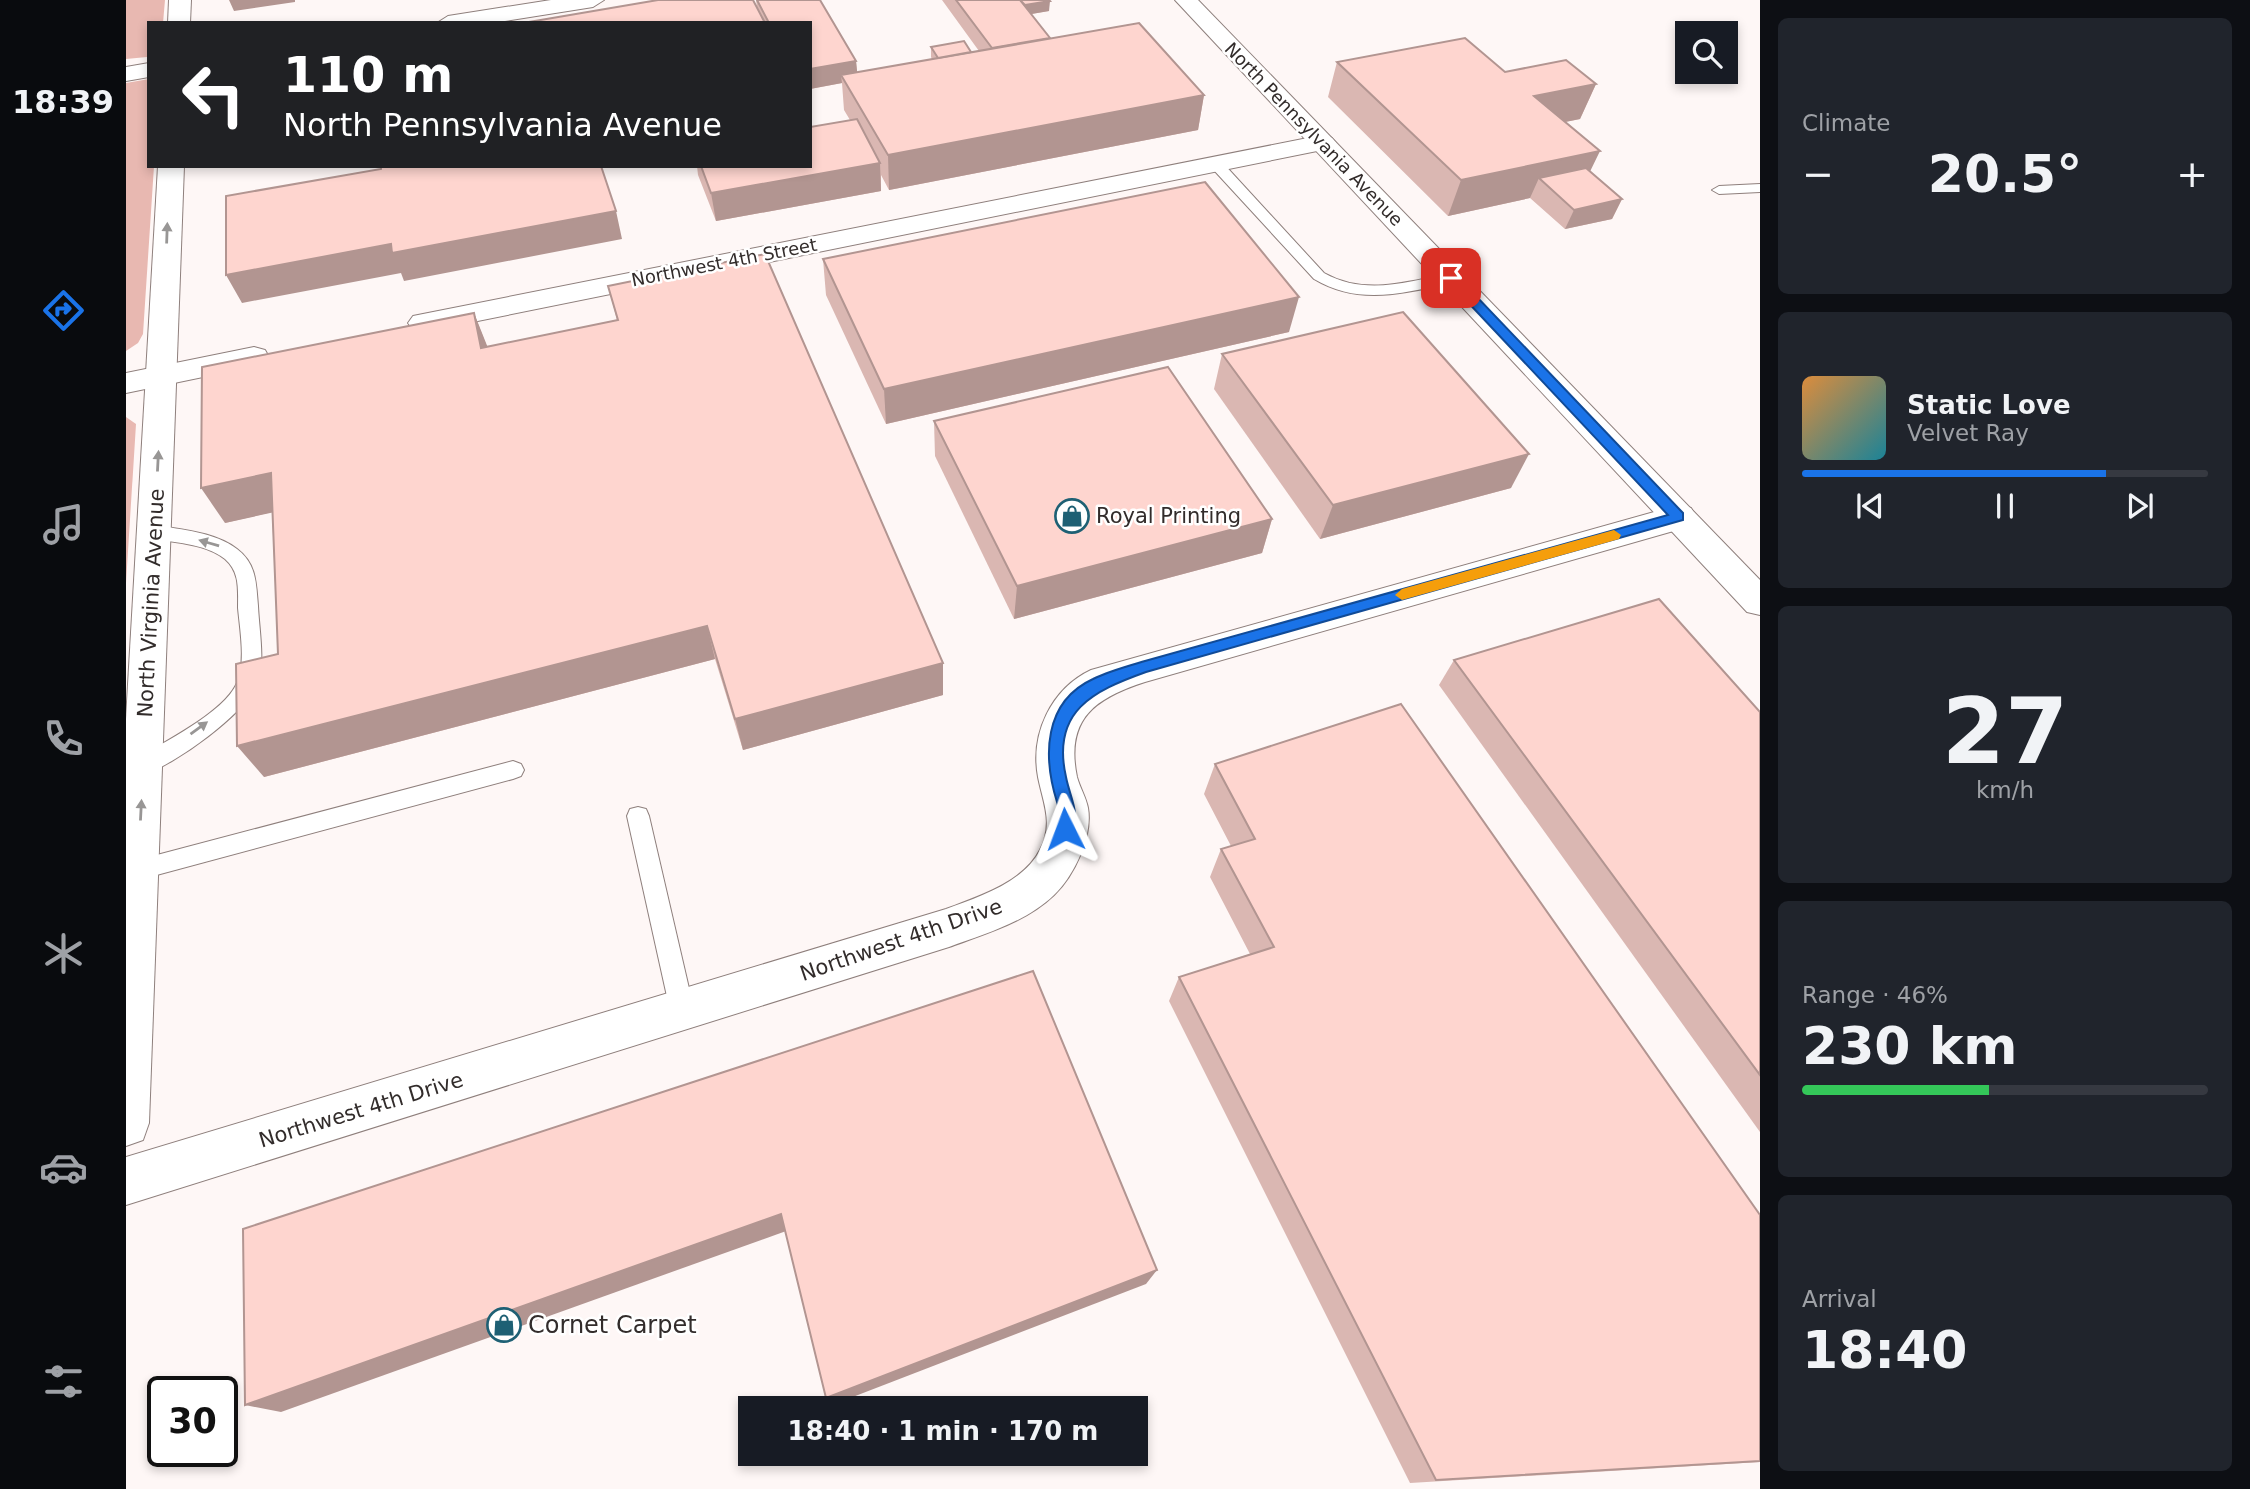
<!DOCTYPE html>
<meta charset="utf-8">
<style>
body{margin:0;font-family:"DejaVu Sans",sans-serif;background:#20242c;color:#f1f3f6;height:100vh;display:flex;flex-direction:column;font-size:26px;white-space:nowrap}
*{box-sizing:border-box;margin:0}
p{font-size:23px;color:#9ea1a6}
.icon{flex:none;width:38px;height:38px;fill:none;stroke:currentColor;stroke-width:2;stroke-linecap:round;stroke-linejoin:round}
.map{position:relative;flex:1;overflow:hidden}
.panel{display:flex;flex-direction:column;gap:18px;padding:18px;background:#0d0f14;width:490px}
.panel>*{flex:none}
.top-card{position:absolute;left:21px;top:21px;width:665px;height:147px;border-radius:0px;box-shadow:0 4px 10px #0003;background:#202124;color:#fff;overflow:hidden}
.tools{position:absolute;left:1549px;top:21px;display:grid;gap:14px}
.tools a{display:grid;place-items:center;width:63px;height:63px;border-radius:0px;background:#171b24;box-shadow:0 4px 10px #0003;font-size:35px}
.speed{position:absolute;left:21px;top:1376px;display:flex;gap:14px;font-size:35px;font-weight:700;text-align:center}
.speed>*{display:grid;place-content:center;width:91px;height:91px;border-radius:50%;background:#171b24;box-shadow:0 4px 10px #0003;line-height:1}
.speed .limit{border:4px solid #111;border-radius:10px;background:#fff;color:#111}
.pin{position:absolute;display:grid;place-items:center;width:60px;height:60px;color:#fff;margin:-30px;border-radius:14px;box-shadow:0 4px 10px #0006}
.me{position:absolute;width:77px;margin:-38px;rotate:357deg;stroke-linejoin:round;filter:drop-shadow(0 0 5px #0008)}
.turn{display:flex;align-items:center;gap:24px;height:147px;padding:0 21px;font-size:32px}
.turn .icon{width:91px;height:91px;stroke-width:2.5}
.turn b{display:block;font-size:49px;line-height:60px}
.big{font-size:52px;font-weight:800;line-height:1.1}
.panel .widget{flex:1;display:flex;flex-direction:column;justify-content:center;gap:10px;min-width:0;padding:0 24px;border-radius:10px;background:#20242c}
.panel .dial{align-items:center;gap:0}
.dial b{font-size:91px;line-height:1}
.song{display:flex;align-items:center;gap:21px}
.cover{width:84px;height:84px;border-radius:10px;background:linear-gradient(135deg,hsl(30 70% 55%),hsl(190 70% 35%))}
.played{height:7px;border-radius:4px;background:linear-gradient(90deg,#1a73e8 75%,#363941 75%)}
.keys{display:flex;justify-content:space-around;direction:ltr}
.heat{display:flex;justify-content:space-between;align-items:center;font-size:38px;direction:ltr}
.charge{height:10px;border-radius:5px;background:linear-gradient(90deg,#34c759 46%,#363941 0)}
.trip{position:absolute;left:612px;top:1396px;width:410px;height:70px;border-radius:0px;background:#171b24;box-shadow:0 4px 10px #0003;font-weight:800;line-height:70px;text-align:center}
main{display:flex;flex:1;min-height:0}
.tab-bar{display:flex;flex-direction:column;width:126px;justify-content:space-around;align-items:center;background:#090b0e;color:#9ea1a6}
.tab-bar .icon{width:49px;height:49px}
.tab-bar .current{color:#1a73e8}
.tab-bar b{font-size:32px;color:#f1f3f6}
.map>svg:first-child{display:block}
.green{fill:#e8b8b1}
.lines{fill:none;stroke-linecap:round;stroke-linejoin:round}
.service-casing{stroke:#8e7f7c;stroke-width:2}
.minor-casing{stroke:#8e7f7c;stroke-width:2}
.secondary-casing{stroke:#8e7f7c;stroke-width:2}
.service{fill:#fff;fill-rule:evenodd}
.minor{fill:#fff;fill-rule:evenodd}
.secondary{fill:#fff;fill-rule:evenodd}
.wall{fill:#dab7b2}
.shaded-wall{fill:#b29591}
.building{fill:#fed5cf;stroke:#b29591;stroke-width:2}
.oneway{fill:#989695}
.route{fill:#1a73e8;stroke:#114b97;stroke-width:2}
.slow{fill:#f59e0b}
.labels{text-anchor:middle;dominant-baseline:central;stroke-width:5;stroke-linejoin:round;paint-order:stroke}
.far-street-label{font-size:18px;fill:#322c2b;stroke:#fff}
.poi-label{font-size:21px;fill:#322c2b;stroke:#fff;text-anchor:start}
.street-label{font-size:21px;fill:#322c2b;stroke:#fff}
.near-poi-label{font-size:24px;fill:#322c2b;stroke:#fff;text-anchor:start}
</style>
<main>
<nav class="tab-bar">
<b>18:39</b>
<svg class="icon current" aria-label="directions" viewBox="0 0 24 24"><path d="M12 3l9 9-9 9-9-9zM9 14v-3h6M13 9l2 2-2 2"/></svg>
<svg class="icon" aria-label="music" viewBox="0 0 24 24"><path d="M9 18V5l10-2v13"/><circle cx="6" cy="18" r="3"/><circle cx="16" cy="16" r="3"/></svg>
<svg class="icon" aria-label="phone" viewBox="0 0 24 24"><path d="M5 4h4l2 5-3 2q2 4 5 5l2-3 5 2v4C11 20 4 13 5 4z"/></svg>
<svg class="icon" aria-label="climate" viewBox="0 0 24 24"><path d="M12 3v18M4 7l16 10M4 17L20 7"/></svg>
<svg class="icon" aria-label="car" viewBox="0 0 24 24"><path d="M5 17H2v-5l4-1 3-4h7l3 4 3 1v5h-3M9 17h6M6 11h13"/><circle cx="7" cy="17" r="2"/><circle cx="17" cy="17" r="2"/></svg>
<svg class="icon" aria-label="filters" viewBox="0 0 24 24"><path d="M4 7h16M4 17h16"/><circle cx="9" cy="7" r="2"/><circle cx="15" cy="17" r="2"/></svg>
</nav>
<div class="map">
<svg width="1634" height="1489" viewBox="0 0 1634 1489">
<rect width="100%" height="100%" fill="#fef7f6"/>
<g class="green">
<polygon points="0,0 39,0 37,23 23,23 21,57 0,59"/>
<polygon points="23,79 23,166 28,166 17,334 12,343 0,351 0,83"/>
<polygon points="0,417 10,424 0,583"/>
</g>
<g class="lines">
<g class="service-casing">
<g id="service">
<path d="M1090,160l5,1 103,112c41,23 83,9 127,0l8,5 -8,5c-48,10 -92,23 -137,-4l-103,-112v-6z"/>
<polygon points="1634,184 1634,192 1593,194 1586,190 1593,186"/>
<path d="M29,525c27,5 60,7 82,24 20,15 19,35 21,57 1,23 7,54 0,76 -12,32 -83,82 -115,93l-8,-3 -3,-6 3,-6c28,-18 89,-47 102,-77 9,-21 3,-53 1,-75 0,-19 2,-36 -13,-49 -22,-17 -51,-15 -77,-22l-2,-5z"/>
<polygon points="387,761 395,764 398,770 395,776 387,779 12,880 4,877 1,870 4,863 12,860"/>
<polygon points="512,807 520,809 523,816 568,1010 565,1018 556,1022 547,1018 544,1010 501,816 504,809"/>
</g>
</g>
<g class="minor-casing">
<g id="minor">
<polygon points="425,0 478,0 467,7 366,23 311,23 322,16"/>
<polygon points="23,63 23,77 0,81 0,67"/>
<polygon points="1197,135 1206,138 1210,143 1206,148 297,332 287,330 282,323 287,316 297,314"/>
<polygon points="128,347 139,350 143,357 139,364 0,393 0,373"/>
<path d="M1553,505l12,3 5,9 -5,9 -546,156c-50,16 -80,37 -68,95 3,11 9,20 11,31 5,28 -14,68 -34,87 -28,27 -69,39 -105,52l-823,258v-48l820,-248c32,-12 77,-26 94,-59 14,-27 3,-47 -2,-73 -8,-43 13,-88 53,-107z"/>
</g>
</g>
<g class="secondary-casing">
<g id="secondary">
<polygon points="43,0 65,0 64,23 42,23"/>
<polygon points="1049,0 1072,0 1634,580 1634,615 1621,612"/>
<polygon points="32,166 58,166 23,1123 17,1140 0,1146 0,719"/>
</g>
</g>
<use href="#service" class="service"/>
<use href="#minor" class="minor"/>
<use href="#secondary" class="secondary"/>
</g>
<g class="wall">
<polygon points="630,0 694,0 730,61 731,72 806,59 805,57 805,47 845,52 853,51 816,0 923,0 923,11 905,14 924,39 1078,95 1072,130 763,190 755,175 755,191 590,221 572,175 571,166 684,166 724,120 718,110 716,83 684,89 684,23 397,23 631,7"/>
<polygon points="1211,62 1379,72 1470,84 1454,119 1439,122 1464,171 1496,199 1486,219 1439,229 1404,198 1322,216 1202,97"/>
<polygon points="697,259 1163,332 760,424 700,295"/>
<polygon points="482,286 817,695 617,750 589,659 138,777 152,654 146,512 99,523 348,313 361,347 491,320"/>
<polygon points="1096,354 1385,488 1194,539 1088,389"/>
<polygon points="808,421 1146,519 1136,553 888,619 809,456"/>
<polygon points="1328,660 1634,712 1634,1132 1313,685"/>
<polygon points="1089,764 1634,1215 1634,1462 1284,1483 1043,1001 1053,977 1124,954 1084,877 1095,849 1105,846 1078,794"/>
</g>
<g class="shaded-wall">
<polygon points="103,0 169,0 169,2 108,11"/>
<polygon points="924,1 923,11 894,16 894,6"/>
<polygon points="730,61 732,80 715,75 716,83 684,89 684,69"/>
<polygon points="1470,84 1454,119 1394,131 1408,96"/>
<polygon points="1078,95 1072,130 763,190 762,155"/>
<polygon points="1474,151 1457,186 1413,178 1404,198 1322,216 1335,180"/>
<polygon points="754,163 755,191 590,221 585,193"/>
<polygon points="1496,199 1486,219 1439,229 1448,210"/>
<polygon points="490,211 496,239 278,281 275,273 116,303 100,275 265,244"/>
<polygon points="1173,297 1163,332 760,424 758,389"/>
<polygon points="348,313 362,348 355,348"/>
<polygon points="1403,454 1385,488 1194,539 1207,505"/>
<polygon points="145,473 167,508 99,523 75,488"/>
<polygon points="1146,519 1136,553 888,619 891,586"/>
<polygon points="581,626 589,659 138,777 111,746"/>
<polygon points="817,663 817,695 617,750 609,719"/>
<polygon points="655,1214 663,1230 155,1412 119,1405"/>
<polygon points="1031,1270 1020,1284 706,1405 700,1398"/>
</g>
<g class="building">
<polygon points="532,0 627,0 639,23 397,23"/>
<polygon points="631,0 694,0 730,61 684,69 684,23 643,23"/>
<polygon points="830,0 894,0 924,38 866,48"/>
<polygon points="894,0 923,0 924,1 899,5"/>
<polygon points="1013,23 1078,95 762,155 715,75"/>
<polygon points="1339,38 1379,72 1440,60 1470,84 1408,96 1474,151 1335,180 1211,62"/>
<polygon points="838,41 845,52 812,58 805,47"/>
<polygon points="731,119 754,163 585,193 575,166 684,166 684,127"/>
<polygon points="255,166 475,166 490,211 266,253 265,244 100,275 100,196 255,169"/>
<polygon points="1460,168 1496,199 1448,210 1413,178"/>
<polygon points="1079,182 1173,297 758,389 697,259"/>
<polygon points="639,254 817,663 609,719 581,626 111,746 110,664 152,654 145,473 75,488 76,367 348,313 355,348 492,320 482,286"/>
<polygon points="1277,312 1403,454 1207,505 1096,354"/>
<polygon points="1042,367 1146,519 891,586 808,421"/>
<polygon points="1533,599 1634,712 1634,1075 1328,660"/>
<polygon points="1275,704 1634,1215 1634,1461 1310,1480 1053,977 1148,947 1095,849 1129,839 1089,764"/>
<polygon points="907,971 1031,1270 700,1398 655,1214 119,1405 117,1229"/>
</g>
<defs><path id="oneway-solid" d="M-6-.8H1V-3.2L6.5 0L1 3.2V.8H-6Z" transform="scale(1.75)"/></defs>
<g class="oneway">
<use href="#oneway-solid" transform="translate(41 233) rotate(-88)"/>
<use href="#oneway-solid" transform="translate(32 461) rotate(-87)"/>
<use href="#oneway-solid" transform="translate(83 543) rotate(-164)"/>
<use href="#oneway-solid" transform="translate(73 728) rotate(-36)"/>
<use href="#oneway-solid" transform="translate(15 810) rotate(-87)"/>
</g>
<path class="route" d="M1321,275h9l227,238v7l-537,152c-53,19 -95,39 -80,105 4,21 15,36 5,57h-12c-5,-10 2,-21 -2,-32 -14,-45 -14,-100 36,-123 16,-8 35,-13 52,-18l523,-146 -221,-235z"/>
<polygon class="slow" points="1488,530 1495,535 1493,539 1276,600 1269,595 1276,589"/>
<defs>
<g id="shop-ring" transform="scale(1.75)"><circle r="9.5" fill="#fff" stroke="#1e6074" stroke-width="1.5"/><path d="M-5-2.5h2.3a2.7 3.5 0 0 1 5.4 0H5L5.5 6h-11ZM-1.5-2.5h3a1.5 2.3 0 0 0-3 0Z" fill="#1e6074"/></g>
</defs>
<g fill-rule="evenodd">
<use href="#shop-ring" x="946" y="516"/>
<use href="#shop-ring" x="378" y="1325"/>
</g>
<g class="labels">
<g class="far-street-label">
<text transform="translate(1188 134) rotate(46)">North Pennsylvania Avenue</text>
<text transform="translate(598 262) rotate(-11)">Northwest 4th Street</text>
</g>
<g class="poi-label">
<text x="970" y="516">Royal Printing</text>
</g>
<g class="street-label">
<text transform="translate(25 603) rotate(-87)">North Virginia Avenue</text>
<text transform="translate(775 940) rotate(-19)">Northwest 4th Drive</text>
<text transform="translate(235 1110) rotate(-17)">Northwest 4th Drive</text>
</g>
<g class="near-poi-label">
<text x="402" y="1325">Cornet Carpet</text>
</g>
</g>
</svg>
<div class="tools">
<a><svg class="icon" aria-label="search" viewBox="0 0 24 24"><circle cx="10" cy="10" r="6"/><path d="M15 15l6 6"/></svg></a>
</div>
<div class="speed"><div class="limit">30</div></div>
<div class="pin" style="left:1325px;top:278px;background:#d93025"><svg class="icon" aria-label="arrive" viewBox="0 0 24 24"><path d="M6 21V4h12l-3 4 3 4H6"/></svg></div>
<svg class="me" style="left:939px;top:829px" viewBox="-20 -20 40 40"><path d="M0-17L14 15 0 8-14 15z" fill="#1a73e8" stroke="#fff" stroke-width="4"/></svg>
<div class="trip">18:40 · 1 min · 170 m</div>
<div class="top-card">
<div class="turn"><svg class="icon" aria-label="left" viewBox="0 0 24 24"><path d="M17 20v-9H6M10 6l-5 5 5 5"/></svg><div><b>110 m</b>North Pennsylvania Avenue</div></div>
</div>
</div>
<section class="panel">
<div class="widget"><p>Climate</p>
<div class="heat"><a>−</a><b class="big">20.5°</b><a>+</a></div>
</div>
<div class="widget">
<div class="song"><i class="cover"></i><div><b>Static Love</b><p>Velvet Ray</p></div></div>
<div class="played"></div>
<div class="keys"><svg class="icon" aria-label="previous" viewBox="0 0 24 24"><path d="M18 5L8 12l10 7zM5 5v14"/></svg><svg class="icon" aria-label="pause" viewBox="0 0 24 24"><path d="M8 5v14M16 5v14"/></svg><svg class="icon" aria-label="next" viewBox="0 0 24 24"><path d="M6 5l10 7-10 7zM19 5v14"/></svg></div>
</div>
<div class="widget dial"><b>27</b><p>km/h</p></div>
<div class="widget"><p>Range · 46%</p><b class="big">230 km</b><div class="charge"></div></div>
<div class="widget"><p>Arrival</p><b class="big">18:40</b></div>
</section>
</main>
